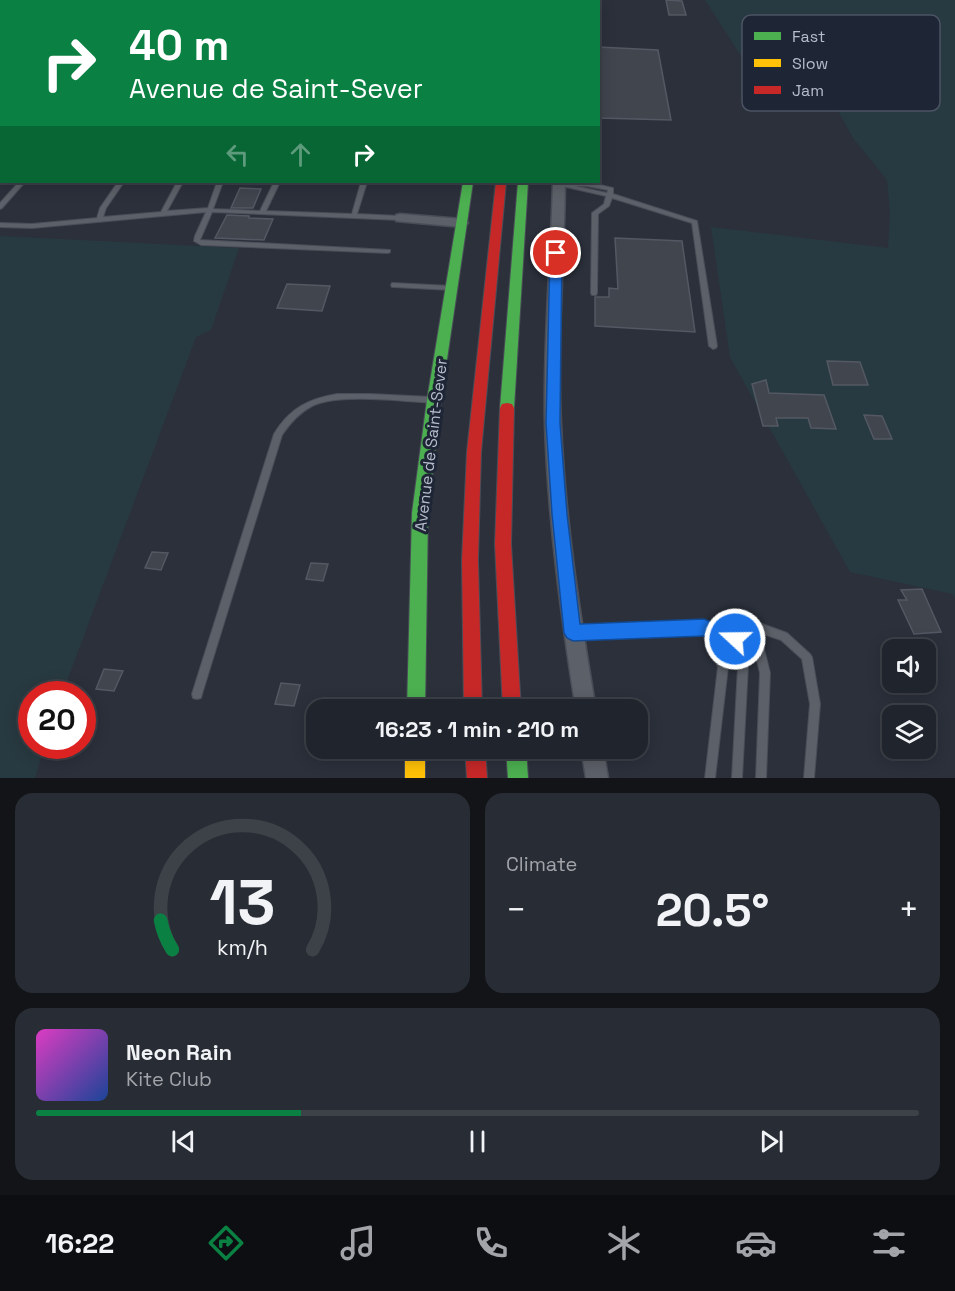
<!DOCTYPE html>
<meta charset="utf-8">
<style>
body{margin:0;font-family:"Space Grotesk",sans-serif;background:#282c34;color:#f1f3f6;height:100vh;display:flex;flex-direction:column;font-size:22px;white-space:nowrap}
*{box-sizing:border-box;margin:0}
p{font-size:20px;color:#a2a4a9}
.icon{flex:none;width:33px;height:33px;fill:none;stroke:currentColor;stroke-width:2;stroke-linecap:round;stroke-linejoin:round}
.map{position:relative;height:778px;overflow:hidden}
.sheet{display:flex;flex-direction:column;gap:15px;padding:15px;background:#121418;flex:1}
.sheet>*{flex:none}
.banner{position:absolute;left:0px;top:0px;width:600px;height:183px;box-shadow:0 3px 15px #0003,0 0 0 2px #3d4148;background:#0b8043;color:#fff;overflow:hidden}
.controls{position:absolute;left:882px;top:639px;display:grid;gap:12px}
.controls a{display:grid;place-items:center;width:54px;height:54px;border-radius:12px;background:#20242c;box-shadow:0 3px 15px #0003,0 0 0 2px #3d4148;font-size:30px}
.speed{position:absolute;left:18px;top:681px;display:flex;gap:12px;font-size:30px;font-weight:700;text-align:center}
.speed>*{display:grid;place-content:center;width:78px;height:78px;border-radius:50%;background:#20242c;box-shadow:0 3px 15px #0003,0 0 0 2px #3d4148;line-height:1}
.speed .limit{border:9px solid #d22;background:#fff;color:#111}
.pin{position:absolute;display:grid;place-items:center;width:51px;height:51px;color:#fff;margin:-26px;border:3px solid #fff;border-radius:50%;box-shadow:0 2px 6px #0007}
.me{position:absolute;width:66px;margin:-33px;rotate:291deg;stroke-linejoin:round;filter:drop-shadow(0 0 4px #0008)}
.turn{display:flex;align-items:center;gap:21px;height:126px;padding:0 30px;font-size:27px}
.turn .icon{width:78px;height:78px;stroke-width:2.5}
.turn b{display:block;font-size:42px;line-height:51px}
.lanes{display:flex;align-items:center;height:57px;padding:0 30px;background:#0003;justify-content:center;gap:30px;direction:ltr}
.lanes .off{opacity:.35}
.big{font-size:45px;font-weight:600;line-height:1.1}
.sheet .card{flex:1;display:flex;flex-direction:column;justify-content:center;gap:9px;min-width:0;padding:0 21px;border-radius:18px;background:#282c34}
.sheet .dial{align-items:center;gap:0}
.dial svg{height:156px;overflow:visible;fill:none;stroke:#3d4148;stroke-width:7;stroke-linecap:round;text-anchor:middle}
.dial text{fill:#f1f3f6;stroke:none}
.song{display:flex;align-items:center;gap:18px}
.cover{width:72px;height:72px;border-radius:9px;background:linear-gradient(135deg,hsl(310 70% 55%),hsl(220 70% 35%))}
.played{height:6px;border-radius:3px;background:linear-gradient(90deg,#0b8043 30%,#3d4148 30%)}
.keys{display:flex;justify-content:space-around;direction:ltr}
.heat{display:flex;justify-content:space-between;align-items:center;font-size:33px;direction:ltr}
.sheet .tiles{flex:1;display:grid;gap:15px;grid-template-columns:1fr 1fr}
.card:last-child{grid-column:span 2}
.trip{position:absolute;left:306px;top:699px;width:342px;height:60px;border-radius:18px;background:#20242c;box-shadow:0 3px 15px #0003,0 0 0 2px #3d4148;font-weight:600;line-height:60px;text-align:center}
.tabs{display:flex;height:96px;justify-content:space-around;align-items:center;background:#0d0e12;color:#a2a4a9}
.tabs .icon{width:42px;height:42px}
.tabs .on{color:#0b8043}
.tabs b{font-size:27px;color:#f1f3f6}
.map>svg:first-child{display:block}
.green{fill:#283a41}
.building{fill:#40454e;stroke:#535862;stroke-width:1.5}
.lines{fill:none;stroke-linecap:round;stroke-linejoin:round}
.lane-casing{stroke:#494d57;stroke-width:2}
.street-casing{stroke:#494d57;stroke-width:3}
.fast-casing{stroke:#494d57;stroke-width:2}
.slow-casing{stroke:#494d57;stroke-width:2}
.jam-casing{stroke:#494d57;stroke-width:2}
.lane{fill:#5c6068;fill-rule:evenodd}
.street{fill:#5c6068;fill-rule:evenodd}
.fast{fill:#4caf50;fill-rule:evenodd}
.slow{fill:#ffc107;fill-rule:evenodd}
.jam{fill:#c62828;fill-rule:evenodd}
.route{fill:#1a73e8;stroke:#114b97;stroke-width:1.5}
.labels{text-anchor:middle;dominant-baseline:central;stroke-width:6;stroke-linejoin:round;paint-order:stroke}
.street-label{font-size:16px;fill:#b6bccb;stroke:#1e2636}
.key{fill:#1e2636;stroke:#4c5363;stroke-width:1.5}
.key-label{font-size:16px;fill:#b6bccb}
</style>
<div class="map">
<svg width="955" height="778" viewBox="0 0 955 778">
<rect width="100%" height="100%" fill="#2b303b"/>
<g class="green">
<polygon points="0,0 490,0 2,2 0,112"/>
<polygon points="705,0 955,0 955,598 953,594 850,572 730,357 711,227 888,248 890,213 887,180 853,138 810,60 743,59"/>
<polygon points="0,236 239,248 211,330 196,337 62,694 32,694 32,746 45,746 35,778 0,778"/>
</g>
<g class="building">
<polygon points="666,0 682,1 686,15 669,15"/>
<polygon points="598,47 658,50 671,120 598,118"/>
<polygon points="240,188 261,189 253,208 231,208"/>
<polygon points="227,215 249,216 249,218 273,219 264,240 215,238"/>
<polygon points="615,238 682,241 695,332 595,326 595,297 609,297 609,288 618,289"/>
<polygon points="287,284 330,286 322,311 277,308"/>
<polygon points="827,361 860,362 868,385 833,385"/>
<polygon points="766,380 769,393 824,395 836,429 811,428 808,418 776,418 778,426 763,426 752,384"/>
<polygon points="864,415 882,416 892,439 874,439"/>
<polygon points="152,552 168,553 161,570 145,568"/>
<polygon points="311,563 328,564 323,581 306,579"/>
<polygon points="922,589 941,632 914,634 898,600 907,600 901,590"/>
<polygon points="104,669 123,671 114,691 96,689"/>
<polygon points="281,683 300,685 294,706 275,704"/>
</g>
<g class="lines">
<g class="lane-casing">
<g id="lane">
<polygon points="0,137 2,137 2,141 0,142"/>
<polygon points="19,182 25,182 2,208 0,209 0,203"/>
<polygon points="118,182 124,182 106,208 103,217 161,212 177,182 183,182 167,211 208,208 217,182 223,182 213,209 260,211 274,182 280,182 266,211 352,214 361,182 367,182 357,214 400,216 403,218 400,220 212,212 200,240 390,250 390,252 388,253 201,245 194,241 195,236 206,212 32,228 0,227 0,223 32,224 97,218 100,208"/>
<path d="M559,182l7,2c14,-5 32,1 47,4v6l84,27 20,125 -1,2 -3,1 -4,-3 -17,-123 -80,-25 -3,8 -11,8 -1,79 -1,2h-4l-1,-2 1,-80 12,-9 2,-8 -49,-11v-2zM575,186h11l22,4 -1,3z"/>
<polygon points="392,283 451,286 454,288 451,290 394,287 392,287 391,285"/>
<path d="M337,394h33l62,3 3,1 1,2 -1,2 -3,1c-32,-2 -92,-10 -120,3 -13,7 -22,17 -30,29l-80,259 -1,4 -4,1 -4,-1 -1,-4 82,-260c16,-26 34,-35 63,-40z"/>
<polygon points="754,621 787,633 810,654 812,657 820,704 814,778 804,778 810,704 802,659 781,640 760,633 770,673 766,778 756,778 760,673 750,631 728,632 738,636 748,666 742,778 732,778 738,666 731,642 713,635 728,667 715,778 705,778 718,667 702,633 574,638 571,636 569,633 571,630 574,628"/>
</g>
</g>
<g class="street-casing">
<g id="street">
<rect x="552" y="0" width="8" height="2"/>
<path d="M553,182h12c-1,81 -8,161 -4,242 4,96 19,191 35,286h-20c-15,-95 -28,-190 -31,-286 -2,-81 6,-161 8,-242z"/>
<polygon points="400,214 462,219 468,223 462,227 396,221 396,215"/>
<polygon points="581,748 603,748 608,778 586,778"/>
</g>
</g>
<g class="fast-casing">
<g id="fast">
<polygon points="463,182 473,182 441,400 428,513 425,710 407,710 412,513 427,400"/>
<polygon points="518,182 528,182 514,408 512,412 502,412 500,408"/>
<polygon points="506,748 526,748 528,778 508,778"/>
</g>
</g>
<g class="slow-casing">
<g id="slow">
<rect x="490" y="0" width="8" height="2"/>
<rect x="530" y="0" width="8" height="2"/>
<rect x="405" y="748" width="20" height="30"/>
</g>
</g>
<g class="jam-casing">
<g id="jam">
<polygon points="496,182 506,182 481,452 478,560 482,710 464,710 462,560 467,452"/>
<polygon points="507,403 512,404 514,408 511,544 521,710 503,710 495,544 500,408 502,404"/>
<polygon points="465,748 485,748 487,778 467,778"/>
</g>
</g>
<use href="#lane" class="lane"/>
<use href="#street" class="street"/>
<use href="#fast" class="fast"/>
<use href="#slow" class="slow"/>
<use href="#jam" class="jam"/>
</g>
<polygon class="route" points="556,250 562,253 560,423 567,514 580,624 704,619 741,633 743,639 741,645 735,647 704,636 573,641 567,638 564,633 552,514 546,423 550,253"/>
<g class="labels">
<g class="street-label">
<text transform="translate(431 445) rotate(-83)">Avenue de Saint-Sever</text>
</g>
</g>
<rect x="742" y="15" width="198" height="96" rx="9" class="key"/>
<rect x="754" y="32" width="27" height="8" fill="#4caf50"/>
<rect x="754" y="59" width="27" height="8" fill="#ffc107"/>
<rect x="754" y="86" width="27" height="8" fill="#c62828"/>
<g class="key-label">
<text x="792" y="42">Fast</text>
<text x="792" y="69">Slow</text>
<text x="792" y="96">Jam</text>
</g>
</svg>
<div class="controls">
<a><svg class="icon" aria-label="sound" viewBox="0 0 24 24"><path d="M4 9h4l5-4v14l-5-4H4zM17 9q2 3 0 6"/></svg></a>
<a><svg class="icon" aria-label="layers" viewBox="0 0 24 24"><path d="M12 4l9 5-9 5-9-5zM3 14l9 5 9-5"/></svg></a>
</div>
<div class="speed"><div class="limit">20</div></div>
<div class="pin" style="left:556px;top:253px;background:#d93025"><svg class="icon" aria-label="arrive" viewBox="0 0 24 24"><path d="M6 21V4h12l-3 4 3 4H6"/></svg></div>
<svg class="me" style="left:735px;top:639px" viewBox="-20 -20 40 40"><circle r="17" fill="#1a73e8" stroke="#fff" stroke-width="3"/><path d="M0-11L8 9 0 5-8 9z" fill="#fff"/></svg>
<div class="trip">16:23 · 1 min · 210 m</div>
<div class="banner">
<div class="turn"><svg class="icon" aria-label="right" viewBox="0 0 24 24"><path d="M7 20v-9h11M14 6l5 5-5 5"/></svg><div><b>40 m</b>Avenue de Saint-Sever</div></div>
<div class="lanes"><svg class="icon off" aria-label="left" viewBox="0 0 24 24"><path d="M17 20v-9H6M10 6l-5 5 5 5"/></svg><svg class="icon off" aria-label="ahead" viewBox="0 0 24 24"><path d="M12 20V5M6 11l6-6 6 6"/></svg><svg class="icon" aria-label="right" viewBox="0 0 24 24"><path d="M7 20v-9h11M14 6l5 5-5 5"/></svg></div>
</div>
</div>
<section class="sheet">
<div class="tiles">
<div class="card dial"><svg viewBox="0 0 100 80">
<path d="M14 69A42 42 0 1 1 86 69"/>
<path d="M14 69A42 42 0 0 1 8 54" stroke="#0b8043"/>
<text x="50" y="56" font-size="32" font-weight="700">13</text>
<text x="50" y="72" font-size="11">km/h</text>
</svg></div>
<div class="card"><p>Climate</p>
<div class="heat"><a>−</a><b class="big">20.5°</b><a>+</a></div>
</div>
<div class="card">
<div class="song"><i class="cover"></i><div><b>Neon Rain</b><p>Kite Club</p></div></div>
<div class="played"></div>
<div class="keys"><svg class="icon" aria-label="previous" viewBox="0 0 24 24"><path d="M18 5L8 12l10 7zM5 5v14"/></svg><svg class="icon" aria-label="pause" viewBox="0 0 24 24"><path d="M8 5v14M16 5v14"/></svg><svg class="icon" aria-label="next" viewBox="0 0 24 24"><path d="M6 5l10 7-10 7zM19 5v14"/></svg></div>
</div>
</div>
</section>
<nav class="tabs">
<b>16:22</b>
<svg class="icon on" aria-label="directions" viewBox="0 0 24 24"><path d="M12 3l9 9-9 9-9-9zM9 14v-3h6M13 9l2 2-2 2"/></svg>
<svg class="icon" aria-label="music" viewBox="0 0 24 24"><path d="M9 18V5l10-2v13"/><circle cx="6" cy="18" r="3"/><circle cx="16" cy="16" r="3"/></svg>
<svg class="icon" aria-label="phone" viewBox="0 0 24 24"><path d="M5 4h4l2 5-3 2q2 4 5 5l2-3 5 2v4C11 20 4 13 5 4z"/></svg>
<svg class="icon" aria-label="climate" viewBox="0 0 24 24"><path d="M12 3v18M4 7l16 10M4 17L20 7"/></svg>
<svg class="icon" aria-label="car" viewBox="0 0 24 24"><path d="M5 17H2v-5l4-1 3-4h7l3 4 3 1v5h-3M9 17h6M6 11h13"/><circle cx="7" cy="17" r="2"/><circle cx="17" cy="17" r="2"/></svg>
<svg class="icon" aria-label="filters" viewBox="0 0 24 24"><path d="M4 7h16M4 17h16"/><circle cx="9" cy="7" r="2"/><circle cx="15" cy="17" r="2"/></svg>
</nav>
